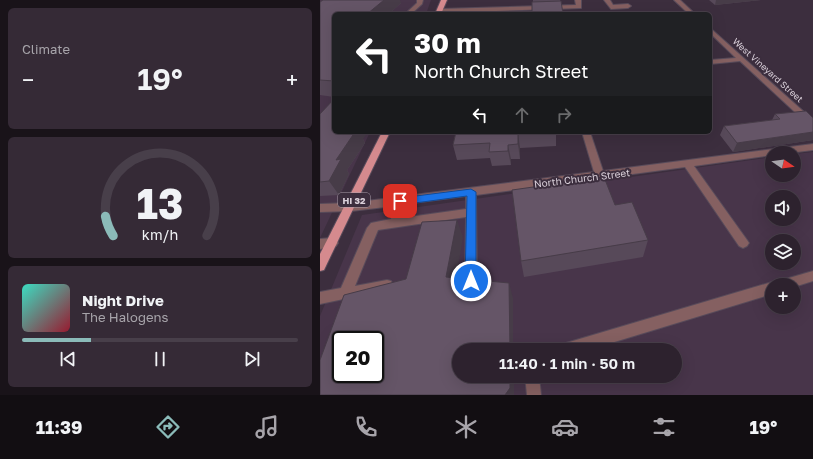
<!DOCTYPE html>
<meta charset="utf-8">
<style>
body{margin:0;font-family:"Golos Text",sans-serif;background:#352a36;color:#f1f3f6;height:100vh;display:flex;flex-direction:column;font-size:15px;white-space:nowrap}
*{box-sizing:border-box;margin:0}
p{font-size:13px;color:#a7a4aa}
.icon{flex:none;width:22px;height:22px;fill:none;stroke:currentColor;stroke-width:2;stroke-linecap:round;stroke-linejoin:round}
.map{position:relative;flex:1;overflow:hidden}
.drawer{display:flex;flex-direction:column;gap:8px;padding:8px;background:#191319;width:320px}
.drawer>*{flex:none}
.guide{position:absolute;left:12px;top:12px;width:380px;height:122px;border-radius:6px;box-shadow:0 4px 16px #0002,0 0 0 1px #483f4a;background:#202124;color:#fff;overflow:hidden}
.needle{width:26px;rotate:103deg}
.tools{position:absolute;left:445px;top:146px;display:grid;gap:8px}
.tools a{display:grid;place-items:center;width:36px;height:36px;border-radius:50%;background:#2d222e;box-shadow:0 4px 16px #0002,0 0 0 1px #483f4a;font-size:20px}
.speed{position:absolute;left:12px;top:331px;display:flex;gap:8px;font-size:20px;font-weight:700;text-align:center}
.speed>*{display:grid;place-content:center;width:52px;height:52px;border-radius:50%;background:#2d222e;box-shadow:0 4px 16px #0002,0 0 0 1px #483f4a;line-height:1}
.speed .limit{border:2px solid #111;border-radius:6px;background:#fff;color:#111}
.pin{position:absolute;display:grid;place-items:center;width:34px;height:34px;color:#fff;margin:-17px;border-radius:8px;box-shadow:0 2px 6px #0006}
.me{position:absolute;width:44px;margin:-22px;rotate:0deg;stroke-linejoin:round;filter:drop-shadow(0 0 3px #0008)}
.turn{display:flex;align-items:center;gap:14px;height:84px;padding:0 16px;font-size:18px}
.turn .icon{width:52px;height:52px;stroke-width:2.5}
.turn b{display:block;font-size:28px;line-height:34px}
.lanes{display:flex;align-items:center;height:38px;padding:0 16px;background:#0003;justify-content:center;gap:20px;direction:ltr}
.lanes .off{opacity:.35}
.big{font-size:30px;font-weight:600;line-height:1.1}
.drawer .tile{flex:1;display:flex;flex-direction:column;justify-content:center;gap:6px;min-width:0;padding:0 14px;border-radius:6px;background:#352a36}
.drawer .dial{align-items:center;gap:0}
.dial svg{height:104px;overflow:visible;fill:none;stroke:#483f4a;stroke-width:7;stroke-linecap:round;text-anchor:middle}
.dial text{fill:#f1f3f6;stroke:none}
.song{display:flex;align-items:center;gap:12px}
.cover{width:48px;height:48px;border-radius:6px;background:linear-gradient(135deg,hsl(170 70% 55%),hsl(350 70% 35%))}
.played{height:4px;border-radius:2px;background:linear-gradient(90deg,#8bbbb9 25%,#483f4a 25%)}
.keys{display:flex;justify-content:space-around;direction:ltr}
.heat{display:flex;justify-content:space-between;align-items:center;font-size:22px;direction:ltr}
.trip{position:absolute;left:132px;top:343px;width:230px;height:40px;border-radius:20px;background:#2d222e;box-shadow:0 4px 16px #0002,0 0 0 1px #483f4a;font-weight:600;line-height:40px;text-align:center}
.menu{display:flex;height:64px;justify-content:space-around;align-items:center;background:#120e12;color:#a7a4aa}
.menu .icon{width:28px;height:28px}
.menu .current{color:#8bbbb9}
.menu b{font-size:18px;color:#f1f3f6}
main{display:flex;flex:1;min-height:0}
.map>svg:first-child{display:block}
.built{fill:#48354a;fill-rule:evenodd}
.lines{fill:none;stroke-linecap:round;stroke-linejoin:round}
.minor-casing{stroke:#584b5a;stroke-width:2}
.major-casing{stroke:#584b5a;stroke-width:2}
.minor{fill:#856061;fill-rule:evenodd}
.major{fill:#d58a8e;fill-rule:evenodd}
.wall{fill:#574959}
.shaded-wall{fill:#473c48}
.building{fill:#655567;stroke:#473c48;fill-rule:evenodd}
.route{fill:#1a73e8;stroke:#114b97}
.labels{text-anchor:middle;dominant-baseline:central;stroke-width:4;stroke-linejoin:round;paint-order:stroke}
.far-street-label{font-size:9px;fill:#dad0da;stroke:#3c2e3e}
.shield{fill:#3c2e3e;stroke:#ab9fab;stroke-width:1}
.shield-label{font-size:9px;font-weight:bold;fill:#dad0da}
.street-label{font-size:10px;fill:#dad0da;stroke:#3c2e3e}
</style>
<main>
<section class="drawer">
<div class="tile"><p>Climate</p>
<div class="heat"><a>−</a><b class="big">19°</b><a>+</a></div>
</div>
<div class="tile dial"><svg viewBox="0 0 100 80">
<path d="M14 69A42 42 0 1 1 86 69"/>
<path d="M14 69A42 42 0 0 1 8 54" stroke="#8bbbb9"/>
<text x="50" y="56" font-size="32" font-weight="700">13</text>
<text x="50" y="72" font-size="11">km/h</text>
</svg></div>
<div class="tile">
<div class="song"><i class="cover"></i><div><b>Night Drive</b><p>The Halogens</p></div></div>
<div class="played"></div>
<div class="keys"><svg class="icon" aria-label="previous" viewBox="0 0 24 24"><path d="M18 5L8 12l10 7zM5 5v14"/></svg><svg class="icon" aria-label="pause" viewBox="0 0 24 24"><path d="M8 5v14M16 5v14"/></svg><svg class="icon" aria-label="next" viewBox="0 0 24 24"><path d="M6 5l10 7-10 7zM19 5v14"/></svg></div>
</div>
</section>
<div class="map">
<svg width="493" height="395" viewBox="0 0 493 395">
<rect width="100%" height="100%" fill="#3c2e3e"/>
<g class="built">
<polygon points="0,0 111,0 106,14 14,14 14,132 50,132 0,238"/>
<path d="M493,152v243h-493v-79l42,-101 410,-58v18h22v-21zM452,197h22v22h-22zM452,241h22v22h-22zM452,285h22v22h-22zM21,340h34v34h-34zM139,350h216v26h-216z"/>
</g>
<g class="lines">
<g class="minor-casing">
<g id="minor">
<polygon points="97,0 103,0 102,4 91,14 85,14 97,3"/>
<polygon points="255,0 261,0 261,8 120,13 117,11 120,9 256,5"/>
<polygon points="284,0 290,0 293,5 308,4 311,6 308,8 291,9"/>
<polygon points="354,0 360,0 375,14 369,14"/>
<polygon points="390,28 493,120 493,127 490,126 420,61 390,64 390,60 416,58 390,33"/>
<path d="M262,132h8l13,39 210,-27v6l-24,3h-17v2l-78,11 53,74 2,3 -2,3 -4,2 -4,-2 -54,-79 -209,28 1,86 -2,4 -4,1 -4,-1 -2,-4 1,-64 -88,13 -23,56 32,-6 4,1 2,4 -2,4 -71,15v-12l21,-4 26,-60 4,-5 20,-4 3,-13 -43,5 -31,1v-8l31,-1 243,-31zM146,196v13l-64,9 3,-14z"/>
<polygon points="12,238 16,240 18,243 16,246 0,249 0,239"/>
<polygon points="493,271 493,281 474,287 474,285 452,285 452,294 268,350 239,350 241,345 246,343 452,282 456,284 458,281 462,280"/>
<polygon points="205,376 219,376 221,395 207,395"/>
</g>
</g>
<g class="major-casing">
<g id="major">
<polygon points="121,0 127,0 121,14 115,14"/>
<polygon points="62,132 70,132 4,270 0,271 0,254"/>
</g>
</g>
<use href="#minor" class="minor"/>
<use href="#major" class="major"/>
</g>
<g class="wall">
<polygon points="213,0 240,0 240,1 213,2"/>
<polygon points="389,0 441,0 395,5"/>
<polygon points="0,2 81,3 69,14 14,14 14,97 0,95"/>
<polygon points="0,114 43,139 45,143 27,170 29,174 19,195 0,196"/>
<polygon points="455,114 493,118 493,140 413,152 400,135 404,126 452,120"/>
<polygon points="136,132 236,132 236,146 200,148 200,159 191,159 191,165 172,166 170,158 137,160 133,145"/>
<polygon points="295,205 328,240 323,257 204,277 201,261"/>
</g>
<g class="shaded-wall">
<polygon points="64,0 80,0 81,3 69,14 47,14"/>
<polygon points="396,0 441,0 395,5"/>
<polygon points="35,132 48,132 43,139 45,143 27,170 29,174 19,195 9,181 16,160"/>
<polygon points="493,132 493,140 413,152 417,143"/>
<polygon points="198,133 200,148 200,159 198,144"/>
<polygon points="188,145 191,159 191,165 188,151"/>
<polygon points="137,220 143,237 134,292 126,277"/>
<polygon points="189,283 193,298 193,350 190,350"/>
<polygon points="190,376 194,376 194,395 185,395"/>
</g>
<g class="building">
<polygon points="3,0 64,0 47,14 14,14 14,81 0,80 0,2"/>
<polygon points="241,1 243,14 212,14 212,2"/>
<polygon points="14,99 14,132 35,132 16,160 21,159 9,181 0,182 0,114"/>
<polygon points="486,111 493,118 493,132 417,143 404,126 460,119 455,114"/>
<polygon points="136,132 220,132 198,133 198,144 188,145 188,151 169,152 170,143 133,145"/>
<polygon points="284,177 295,205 312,202 328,240 201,261 192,190"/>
<path d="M137,220l-11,57 63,6 1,67h-51v26h51v12l-5,7h-185v-35l24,-65 62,-16 16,-57zM21,340h34v34h-34z"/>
</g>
<polygon class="route" points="151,189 156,192 156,281 154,285 151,286 147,285 145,281 147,196 80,205 75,201 80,198"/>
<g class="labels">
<g class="far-street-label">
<text transform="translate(448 70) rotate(42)">West Vineyard Street</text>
</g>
<rect class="shield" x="18" y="193" width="32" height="14" rx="3"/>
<g class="shield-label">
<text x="34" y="200">HI 32</text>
</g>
<g class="street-label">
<text transform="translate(262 178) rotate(-7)">North Church Street</text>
</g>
</g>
</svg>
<div class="tools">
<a><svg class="needle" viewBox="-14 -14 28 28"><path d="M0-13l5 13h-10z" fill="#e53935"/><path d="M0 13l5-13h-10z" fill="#a7a4aa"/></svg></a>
<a><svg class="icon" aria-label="sound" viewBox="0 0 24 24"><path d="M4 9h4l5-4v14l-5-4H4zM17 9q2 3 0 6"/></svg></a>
<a><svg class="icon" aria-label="layers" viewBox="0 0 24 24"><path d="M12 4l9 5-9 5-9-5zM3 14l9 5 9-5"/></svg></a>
<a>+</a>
</div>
<div class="speed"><div class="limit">20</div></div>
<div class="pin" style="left:80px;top:201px;background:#d93025"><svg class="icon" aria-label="arrive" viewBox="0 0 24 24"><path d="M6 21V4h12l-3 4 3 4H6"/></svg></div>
<svg class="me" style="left:151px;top:281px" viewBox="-20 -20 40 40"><circle r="17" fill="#1a73e8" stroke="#fff" stroke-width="3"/><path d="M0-11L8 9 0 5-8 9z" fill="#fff"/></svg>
<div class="trip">11:40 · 1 min · 50 m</div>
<div class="guide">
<div class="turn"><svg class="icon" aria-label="left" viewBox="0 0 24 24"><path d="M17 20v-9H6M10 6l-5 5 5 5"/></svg><div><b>30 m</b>North Church Street</div></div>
<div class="lanes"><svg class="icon" aria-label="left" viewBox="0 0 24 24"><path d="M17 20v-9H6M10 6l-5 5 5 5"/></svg><svg class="icon off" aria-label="ahead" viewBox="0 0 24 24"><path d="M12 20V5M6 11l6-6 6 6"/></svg><svg class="icon off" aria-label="right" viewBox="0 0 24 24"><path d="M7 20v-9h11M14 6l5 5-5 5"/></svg></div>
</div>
</div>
</main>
<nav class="menu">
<b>11:39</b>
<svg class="icon current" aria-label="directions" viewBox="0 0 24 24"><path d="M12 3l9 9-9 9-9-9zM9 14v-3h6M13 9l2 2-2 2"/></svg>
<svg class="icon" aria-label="music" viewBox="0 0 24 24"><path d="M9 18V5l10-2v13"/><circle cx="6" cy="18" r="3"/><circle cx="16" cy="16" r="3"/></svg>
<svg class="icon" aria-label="phone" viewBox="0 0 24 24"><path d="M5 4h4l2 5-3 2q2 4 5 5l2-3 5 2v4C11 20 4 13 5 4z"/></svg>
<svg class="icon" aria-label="climate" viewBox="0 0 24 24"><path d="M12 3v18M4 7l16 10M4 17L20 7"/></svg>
<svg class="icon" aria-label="car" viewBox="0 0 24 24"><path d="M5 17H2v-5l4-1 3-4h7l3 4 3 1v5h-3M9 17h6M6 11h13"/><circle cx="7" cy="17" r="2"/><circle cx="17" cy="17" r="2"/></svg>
<svg class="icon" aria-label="filters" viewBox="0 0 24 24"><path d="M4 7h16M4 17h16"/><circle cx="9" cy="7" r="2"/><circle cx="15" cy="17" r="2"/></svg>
<b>19°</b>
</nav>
